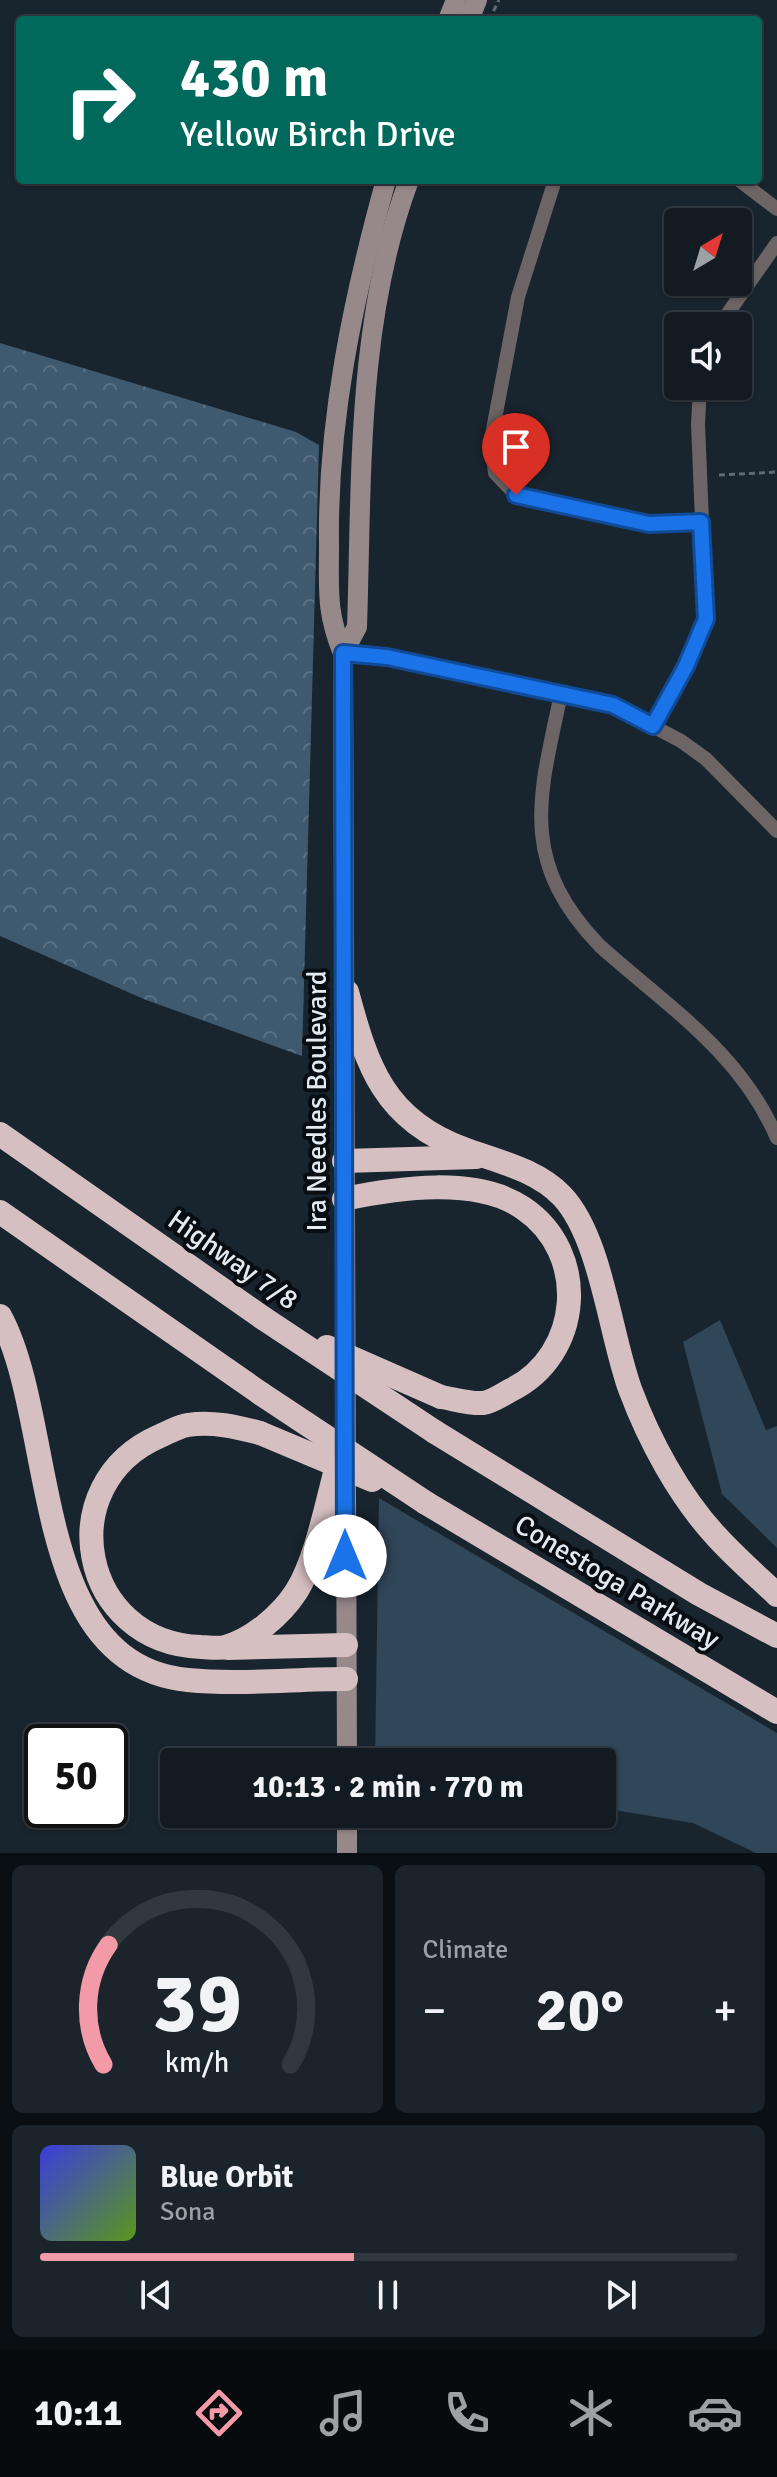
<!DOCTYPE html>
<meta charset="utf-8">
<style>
body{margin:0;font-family:Signika,sans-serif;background:#1b242a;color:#f1f3f6;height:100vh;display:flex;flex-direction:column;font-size:30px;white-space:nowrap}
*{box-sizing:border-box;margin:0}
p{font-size:26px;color:#9ca1a5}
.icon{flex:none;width:44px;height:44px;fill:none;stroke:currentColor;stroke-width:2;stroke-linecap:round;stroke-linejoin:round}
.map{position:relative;height:1853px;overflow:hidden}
.drawer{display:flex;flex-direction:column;gap:12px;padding:12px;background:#0a0f13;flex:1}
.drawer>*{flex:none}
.banner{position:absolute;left:16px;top:16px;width:746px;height:168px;border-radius:8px;box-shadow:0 2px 6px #0004,0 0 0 2px #313940;background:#00695c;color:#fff;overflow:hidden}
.needle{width:52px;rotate:38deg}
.controls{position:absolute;left:664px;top:208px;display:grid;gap:16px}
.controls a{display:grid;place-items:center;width:88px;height:88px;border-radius:8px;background:#121b22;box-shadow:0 2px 6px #0004,0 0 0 2px #313940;font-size:40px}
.speed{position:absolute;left:24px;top:1724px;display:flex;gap:16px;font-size:40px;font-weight:700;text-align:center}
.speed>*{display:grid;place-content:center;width:104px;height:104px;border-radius:50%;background:#121b22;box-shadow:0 2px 6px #0004,0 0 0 2px #313940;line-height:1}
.speed .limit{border:4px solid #111;border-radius:12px;background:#fff;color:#111}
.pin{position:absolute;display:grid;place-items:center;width:68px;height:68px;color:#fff;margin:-82px -34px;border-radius:50% 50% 50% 0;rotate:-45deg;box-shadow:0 0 8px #0007}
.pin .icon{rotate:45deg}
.me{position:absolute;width:88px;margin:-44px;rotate:0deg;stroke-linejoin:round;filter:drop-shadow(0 0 6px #0008)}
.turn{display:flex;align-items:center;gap:28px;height:168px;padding:0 32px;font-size:36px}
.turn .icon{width:104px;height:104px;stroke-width:2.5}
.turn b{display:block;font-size:56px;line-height:68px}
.big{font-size:60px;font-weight:700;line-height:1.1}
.drawer .widget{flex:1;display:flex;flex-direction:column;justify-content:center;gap:12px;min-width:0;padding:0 28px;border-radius:12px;background:#1b242a}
.drawer .dial{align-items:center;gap:0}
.dial svg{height:208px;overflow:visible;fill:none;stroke:#313940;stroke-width:7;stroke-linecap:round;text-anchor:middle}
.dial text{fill:#f1f3f6;stroke:none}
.song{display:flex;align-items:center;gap:24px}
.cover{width:96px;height:96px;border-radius:12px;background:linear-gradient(135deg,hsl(240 70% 55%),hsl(90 70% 35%))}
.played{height:8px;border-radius:4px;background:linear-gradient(90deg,#f39aa8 45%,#313940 45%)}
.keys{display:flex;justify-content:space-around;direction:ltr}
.heat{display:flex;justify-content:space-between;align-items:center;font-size:44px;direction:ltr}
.drawer .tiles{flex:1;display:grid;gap:12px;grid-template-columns:1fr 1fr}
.widget:last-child{grid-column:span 2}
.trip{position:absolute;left:160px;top:1748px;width:456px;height:80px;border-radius:8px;background:#121b22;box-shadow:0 2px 6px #0004,0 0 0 2px #313940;font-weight:700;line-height:80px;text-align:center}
.dock{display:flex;height:128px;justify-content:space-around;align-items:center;background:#070b0e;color:#9ca1a5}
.dock .icon{width:56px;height:56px}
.dock .current{color:#f39aa8}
.dock b{font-size:36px;color:#f1f3f6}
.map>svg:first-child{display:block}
.green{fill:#304659}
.forest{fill:url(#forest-crowns)}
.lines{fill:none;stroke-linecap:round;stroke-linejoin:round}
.path{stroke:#606a73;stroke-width:3;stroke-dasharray:6 4;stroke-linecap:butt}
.street{stroke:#6c6465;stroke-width:14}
.secondary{stroke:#97888a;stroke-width:20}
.highway{stroke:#d5bfc1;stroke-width:24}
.highway-bridge{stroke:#d5bfc1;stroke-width:24}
.route-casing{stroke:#114b97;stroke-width:20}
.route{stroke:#1a73e8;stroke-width:14}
.labels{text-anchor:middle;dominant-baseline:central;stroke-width:8;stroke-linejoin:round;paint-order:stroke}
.street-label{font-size:28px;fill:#e3ebf2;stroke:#080d11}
</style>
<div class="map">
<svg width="777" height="1853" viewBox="0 0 777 1853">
<defs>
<pattern id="forest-crowns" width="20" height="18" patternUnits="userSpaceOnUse" patternTransform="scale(2)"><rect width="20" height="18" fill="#3f596f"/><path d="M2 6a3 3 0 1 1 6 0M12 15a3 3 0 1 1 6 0" fill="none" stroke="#5b7184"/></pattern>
</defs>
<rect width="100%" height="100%" fill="#18242e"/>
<g class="green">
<polygon points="720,1320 766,1430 777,1426 777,1548 722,1494 683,1342"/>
<polygon points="379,1498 777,1733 777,1853 756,1853 693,1823 602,1808 602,1762 375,1762"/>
</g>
<polygon class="forest" points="0,343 296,432 319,445 302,1056 146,1000 0,936"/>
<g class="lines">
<g class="path">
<polyline points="489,20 499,0"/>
<polyline points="719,475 777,472"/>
</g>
<g class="street">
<polyline points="555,180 518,297 491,440 495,473 516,495 545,504 649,524 701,522"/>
<polyline points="739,180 777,209"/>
<polyline points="719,326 777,243"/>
<polyline points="343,653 387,657 613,705 681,741 706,759 777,831"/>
<path d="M561,694c-22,103 -43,167 39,252 67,60 140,106 177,192"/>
<polyline points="653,726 686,666 706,619 698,424 700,386"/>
</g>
<g class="secondary">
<polyline points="448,20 456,0"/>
<polyline points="469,20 477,0"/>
<path d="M343,653l14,-26c5,-149 -1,-305 52,-447"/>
<path d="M347,1762l-4,-1109c-17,-40 -14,-64 -14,-107 -2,-124 24,-247 57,-366"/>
<polyline points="347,1814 347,1853"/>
</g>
<g class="highway">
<path d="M347,992c20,74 37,128 117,157 32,12 72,20 98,47 39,41 48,138 68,193 19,51 49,107 86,147 19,21 41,40 61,59"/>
<polyline points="0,1134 263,1318"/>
<polyline points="344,1161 476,1157"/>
<path d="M344,1199c53,-11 132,-23 179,9 67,45 59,147 -12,182 -8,4 -19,12 -28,13 -13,1 -29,-4 -42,-6"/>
<polyline points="0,1212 260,1393"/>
<path d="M0,1316c58,107 28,349 188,364 51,5 106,-1 158,-1"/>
<polyline points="435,1432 699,1594 777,1636"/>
<path d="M260,1433c-23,-6 -48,-12 -72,-8 -9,1 -19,7 -28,11 -111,48 -80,207 41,211 7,0 17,2 24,0 27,-7 56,-32 71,-55 22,-34 34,-105 46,-145"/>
<polyline points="426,1503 777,1712"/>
<polyline points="228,1648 346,1645"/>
</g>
<g class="highway-bridge">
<polyline points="263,1318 435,1432"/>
<polyline points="327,1347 441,1397"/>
<polyline points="260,1393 426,1503"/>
<polyline points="260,1433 372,1480"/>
</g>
</g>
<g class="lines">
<g class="route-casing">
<polyline id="route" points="345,1556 343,653 387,657 613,705 653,726 686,666 706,619 701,522 649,524 516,495"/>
</g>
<use href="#route" class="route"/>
</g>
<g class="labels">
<g class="street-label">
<text transform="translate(317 1101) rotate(-90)">Ira Needles Boulevard</text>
<text transform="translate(233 1260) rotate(35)">Highway 7/8</text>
<text transform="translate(617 1582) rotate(31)">Conestoga Parkway</text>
</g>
</g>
</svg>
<div class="controls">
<a><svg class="needle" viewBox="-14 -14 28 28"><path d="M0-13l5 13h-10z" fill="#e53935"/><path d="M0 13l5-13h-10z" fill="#9ca1a5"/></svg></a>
<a><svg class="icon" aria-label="sound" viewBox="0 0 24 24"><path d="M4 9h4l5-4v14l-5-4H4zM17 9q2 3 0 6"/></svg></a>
</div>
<div class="speed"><div class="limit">50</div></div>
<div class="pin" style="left:516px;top:495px;background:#d93025"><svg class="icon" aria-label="arrive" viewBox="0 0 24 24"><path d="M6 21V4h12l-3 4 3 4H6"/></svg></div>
<svg class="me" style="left:345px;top:1556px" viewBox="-20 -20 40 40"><circle r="19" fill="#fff"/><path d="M0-13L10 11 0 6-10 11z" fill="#1a73e8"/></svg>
<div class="trip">10:13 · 2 min · 770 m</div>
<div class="banner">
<div class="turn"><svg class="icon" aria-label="right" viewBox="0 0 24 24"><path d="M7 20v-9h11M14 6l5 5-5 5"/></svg><div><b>430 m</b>Yellow Birch Drive</div></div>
</div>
</div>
<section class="drawer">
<div class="tiles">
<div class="widget dial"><svg viewBox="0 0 100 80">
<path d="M14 69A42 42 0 1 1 86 69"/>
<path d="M14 69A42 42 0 0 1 16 23" stroke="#f39aa8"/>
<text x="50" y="56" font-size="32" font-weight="700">39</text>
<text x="50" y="72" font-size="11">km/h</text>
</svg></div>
<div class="widget"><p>Climate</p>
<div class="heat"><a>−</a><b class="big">20°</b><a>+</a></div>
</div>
<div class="widget">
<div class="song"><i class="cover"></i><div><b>Blue Orbit</b><p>Sona</p></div></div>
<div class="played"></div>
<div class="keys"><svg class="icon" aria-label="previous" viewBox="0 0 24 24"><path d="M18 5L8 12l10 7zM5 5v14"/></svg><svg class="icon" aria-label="pause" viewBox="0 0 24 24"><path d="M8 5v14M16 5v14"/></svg><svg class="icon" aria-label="next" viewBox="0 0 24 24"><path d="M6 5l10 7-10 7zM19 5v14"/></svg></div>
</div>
</div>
</section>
<nav class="dock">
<b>10:11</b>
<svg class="icon current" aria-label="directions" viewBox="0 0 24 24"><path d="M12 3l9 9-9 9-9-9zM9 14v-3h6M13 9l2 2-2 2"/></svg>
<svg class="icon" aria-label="music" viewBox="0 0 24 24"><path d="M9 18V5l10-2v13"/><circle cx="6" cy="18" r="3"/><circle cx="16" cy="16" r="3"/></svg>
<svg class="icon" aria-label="phone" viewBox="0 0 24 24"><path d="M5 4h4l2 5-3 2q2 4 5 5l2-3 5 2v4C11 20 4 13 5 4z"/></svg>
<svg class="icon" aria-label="climate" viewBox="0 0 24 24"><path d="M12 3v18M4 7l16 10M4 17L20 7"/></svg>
<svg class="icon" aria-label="car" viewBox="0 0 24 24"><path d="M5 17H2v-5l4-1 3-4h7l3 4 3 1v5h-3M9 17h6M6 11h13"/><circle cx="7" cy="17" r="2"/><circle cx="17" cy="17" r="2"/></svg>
</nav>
